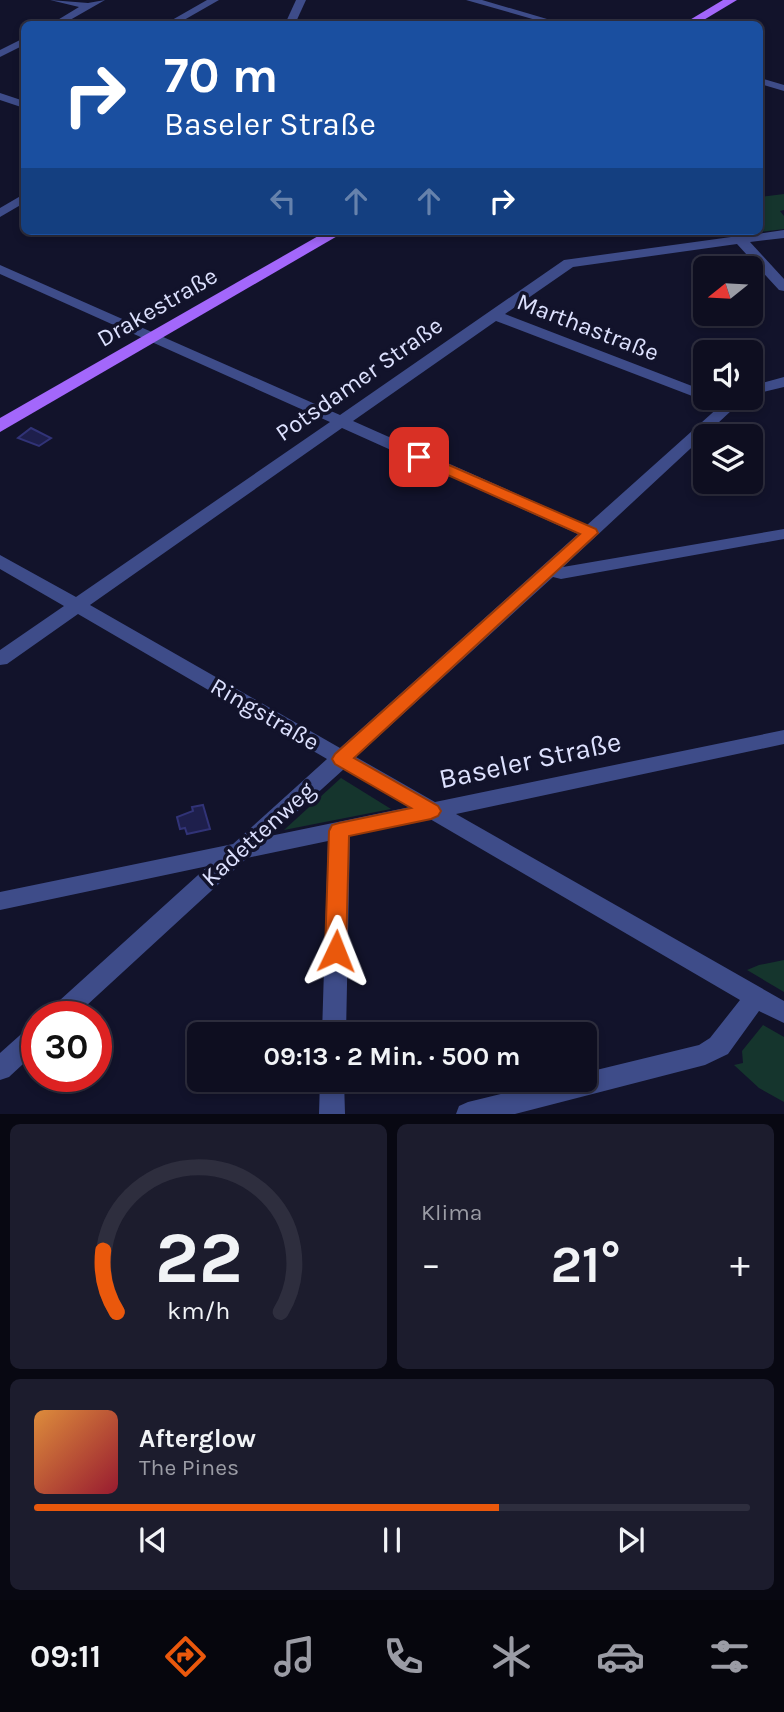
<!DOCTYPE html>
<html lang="de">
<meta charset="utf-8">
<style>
body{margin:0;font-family:Karla,sans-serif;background:#1c1c2d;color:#f1f3f6;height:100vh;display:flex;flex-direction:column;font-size:26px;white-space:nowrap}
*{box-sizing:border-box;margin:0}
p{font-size:23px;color:#9b9ca5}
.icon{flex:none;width:38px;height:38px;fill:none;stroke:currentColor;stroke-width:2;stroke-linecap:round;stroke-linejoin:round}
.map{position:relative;height:1114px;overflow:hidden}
.drawer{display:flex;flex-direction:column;gap:10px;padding:10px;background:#080812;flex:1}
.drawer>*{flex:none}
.hud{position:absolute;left:21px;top:21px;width:742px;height:214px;border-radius:10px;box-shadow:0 4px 10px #0003,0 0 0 2px #2e2e3e;background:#1a4fa0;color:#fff;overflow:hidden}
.needle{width:46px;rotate:252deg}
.buttons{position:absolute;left:693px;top:256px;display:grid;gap:14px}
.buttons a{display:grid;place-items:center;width:70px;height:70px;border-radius:10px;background:#0e0e20;box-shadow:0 4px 10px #0003,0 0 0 2px #2e2e3e;font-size:35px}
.speed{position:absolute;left:21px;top:1001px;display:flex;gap:14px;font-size:35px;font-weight:700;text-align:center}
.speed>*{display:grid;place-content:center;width:91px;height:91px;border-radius:50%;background:#0e0e20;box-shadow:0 4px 10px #0003,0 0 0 2px #2e2e3e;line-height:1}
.speed .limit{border:10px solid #d22;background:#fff;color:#111}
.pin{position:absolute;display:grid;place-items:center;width:60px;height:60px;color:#fff;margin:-30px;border-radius:14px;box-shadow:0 4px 10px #0006}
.me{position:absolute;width:77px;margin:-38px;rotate:2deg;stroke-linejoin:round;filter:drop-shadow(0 0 5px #0008)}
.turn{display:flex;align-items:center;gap:24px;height:147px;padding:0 28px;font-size:32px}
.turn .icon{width:91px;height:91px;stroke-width:2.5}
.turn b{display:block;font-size:49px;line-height:60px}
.lanes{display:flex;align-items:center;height:66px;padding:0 28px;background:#0003;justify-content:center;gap:35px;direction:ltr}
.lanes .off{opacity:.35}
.big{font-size:52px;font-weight:700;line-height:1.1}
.drawer .card{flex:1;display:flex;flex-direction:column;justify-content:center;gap:10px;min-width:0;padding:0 24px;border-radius:10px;background:#1c1c2d}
.drawer .dial{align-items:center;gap:0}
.dial svg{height:182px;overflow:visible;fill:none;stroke:#2e2e3e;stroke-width:7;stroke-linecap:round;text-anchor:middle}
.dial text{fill:#f1f3f6;stroke:none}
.song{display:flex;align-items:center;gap:21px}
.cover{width:84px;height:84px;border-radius:10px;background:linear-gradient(135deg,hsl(30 70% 55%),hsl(350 70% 35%))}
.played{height:7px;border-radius:4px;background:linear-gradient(90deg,#ea580c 65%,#2e2e3e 65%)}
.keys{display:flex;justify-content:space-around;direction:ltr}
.heat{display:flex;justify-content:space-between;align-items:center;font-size:38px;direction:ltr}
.drawer .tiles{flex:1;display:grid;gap:10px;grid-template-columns:1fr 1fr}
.card:last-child{grid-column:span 2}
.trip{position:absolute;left:187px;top:1022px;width:410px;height:70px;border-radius:10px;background:#0e0e20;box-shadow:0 4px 10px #0003,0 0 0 2px #2e2e3e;font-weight:700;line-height:70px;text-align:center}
.tab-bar{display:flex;height:112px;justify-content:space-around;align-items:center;background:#06060d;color:#9b9ca5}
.tab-bar .icon{width:49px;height:49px}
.tab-bar .current{color:#ea580c}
.tab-bar b{font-size:32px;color:#f1f3f6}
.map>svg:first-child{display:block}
.green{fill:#15352d}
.building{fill:#1e1f4c;stroke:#313377;stroke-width:2}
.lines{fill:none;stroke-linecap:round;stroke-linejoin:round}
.minor{fill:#3e4c89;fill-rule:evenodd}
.major{fill:#a367fb;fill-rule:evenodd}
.route{fill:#ea580c;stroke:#983908;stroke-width:2}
.labels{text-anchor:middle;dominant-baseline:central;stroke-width:7;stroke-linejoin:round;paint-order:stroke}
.street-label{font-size:24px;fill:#dde1fe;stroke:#12132b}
.near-street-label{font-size:28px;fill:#dde1fe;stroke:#12132b}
</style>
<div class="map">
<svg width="784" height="1114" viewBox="0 0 784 1114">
<rect width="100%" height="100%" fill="#12132b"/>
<g class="green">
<polygon points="784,194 784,210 780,211 784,216 784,229 743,234 740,231 760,231 760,197"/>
<polygon points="341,778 391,809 284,830"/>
<polygon points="784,960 784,992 747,970 759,965"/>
<polygon points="763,1025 784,1037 784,1102 759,1088 734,1065 743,1063 742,1051"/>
</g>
<g class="building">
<polygon points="31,428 51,438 39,446 18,438"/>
<polygon points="203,805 210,829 187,834 185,828 180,829 177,817 193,811 192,807"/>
</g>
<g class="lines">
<g class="minor">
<polygon points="50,0 88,3 105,0 63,24 51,24 79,7"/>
<polygon points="207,0 219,0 177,24 165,24"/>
<polygon points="296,0 306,0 295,24 285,24"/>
<polygon points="466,0 482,0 564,24 550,24"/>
<polygon points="24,38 24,45 0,57 0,50"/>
<polygon points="760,78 784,85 784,91 760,84"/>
<polygon points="0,93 24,101 24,108 0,100"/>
<polygon points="24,194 24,203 0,217 0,208"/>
<path d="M784,230v8l-34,4 34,37v12l-5,-1 -42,-46 -164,23 -68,47 200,77v6h7l-2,2h-10l-204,-78 -143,100 234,104 143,-128h16l-183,170 221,-38v10l-223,40 -8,-2 -197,180 79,45 349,-72v14l-328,70 328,187v22l-25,-12 -31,43 -23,11 -190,49h-59l3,-8 9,-4 91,-22h25v-7l115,-28 11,-7 30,-38 -310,-181 -80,17 -4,198h-24l6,-193 -81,17 -173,159h-29l4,-7 159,-144 -208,44v-18l233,-48 94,-85 -249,-145 -71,50 -7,1v-15l64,-44 -64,-37v-14l76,42 254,-175 -330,-148v-9l340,150 224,-155 167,-23 -2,-6h10l5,5zM342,428l236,106 -238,214 -250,-143zM344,769l66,38 -140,29z"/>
<polygon points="784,377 784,387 751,395 751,386"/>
<polygon points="37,1025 37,1051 9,1077 0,1080 0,1053 28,1028"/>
<polygon points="320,1080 344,1080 345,1114 319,1114"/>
</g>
<g class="major">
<polygon points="723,0 737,0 697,24 683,24"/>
<polygon points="327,231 346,231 0,432 0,418"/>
</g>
</g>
<polygon class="route" points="419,452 596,529 598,533 354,758 438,806 441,811 438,816 431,819 349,836 346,951 343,957 336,960 328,957 325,951 329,831 332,825 339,823 411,808 335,764 332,759 335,754 580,534 414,460 412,457 414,453"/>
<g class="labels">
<g class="street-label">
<text transform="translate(157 307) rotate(-30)">Drakestraße</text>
<text transform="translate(588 327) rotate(21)">Marthastraße</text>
<text transform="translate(359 379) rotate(-35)">Potsdamer Straße</text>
<text transform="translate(265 714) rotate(30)">Ringstraße</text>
<text transform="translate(258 834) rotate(-42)">Kadettenweg</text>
</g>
<g class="near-street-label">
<text transform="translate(530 760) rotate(-12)">Baseler Straße</text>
</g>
</g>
</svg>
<div class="buttons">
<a><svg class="needle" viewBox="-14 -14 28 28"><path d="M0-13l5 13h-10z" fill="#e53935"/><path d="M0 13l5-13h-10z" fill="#9b9ca5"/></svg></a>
<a><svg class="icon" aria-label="sound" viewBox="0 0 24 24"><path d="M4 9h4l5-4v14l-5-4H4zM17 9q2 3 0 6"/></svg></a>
<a><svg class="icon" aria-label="layers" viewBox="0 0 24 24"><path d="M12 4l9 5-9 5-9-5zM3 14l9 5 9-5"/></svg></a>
</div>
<div class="speed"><div class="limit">30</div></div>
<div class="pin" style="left:419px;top:457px;background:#d93025"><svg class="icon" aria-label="arrive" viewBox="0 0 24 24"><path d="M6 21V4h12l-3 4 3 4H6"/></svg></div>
<svg class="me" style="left:336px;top:951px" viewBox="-20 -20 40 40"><path d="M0-17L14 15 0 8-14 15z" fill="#ea580c" stroke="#fff" stroke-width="4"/></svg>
<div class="trip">09:13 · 2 Min. · 500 m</div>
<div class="hud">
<div class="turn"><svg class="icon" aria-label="right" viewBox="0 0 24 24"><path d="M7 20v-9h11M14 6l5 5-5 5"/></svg><div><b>70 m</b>Baseler Straße</div></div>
<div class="lanes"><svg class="icon off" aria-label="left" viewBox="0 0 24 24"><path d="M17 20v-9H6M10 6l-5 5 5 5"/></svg><svg class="icon off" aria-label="ahead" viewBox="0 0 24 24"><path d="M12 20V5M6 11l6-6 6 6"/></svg><svg class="icon off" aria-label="ahead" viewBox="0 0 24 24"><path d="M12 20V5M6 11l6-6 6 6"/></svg><svg class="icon" aria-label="right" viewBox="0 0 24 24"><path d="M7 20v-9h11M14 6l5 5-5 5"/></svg></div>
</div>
</div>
<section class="drawer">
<div class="tiles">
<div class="card dial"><svg viewBox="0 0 100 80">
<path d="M14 69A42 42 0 1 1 86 69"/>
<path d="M14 69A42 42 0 0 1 8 42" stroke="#ea580c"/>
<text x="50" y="56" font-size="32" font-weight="700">22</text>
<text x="50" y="72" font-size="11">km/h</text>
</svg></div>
<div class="card"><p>Klima</p>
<div class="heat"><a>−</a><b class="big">21°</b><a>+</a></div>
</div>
<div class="card">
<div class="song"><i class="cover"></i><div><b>Afterglow</b><p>The Pines</p></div></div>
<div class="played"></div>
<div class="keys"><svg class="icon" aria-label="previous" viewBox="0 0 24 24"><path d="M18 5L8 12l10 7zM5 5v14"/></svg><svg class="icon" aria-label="pause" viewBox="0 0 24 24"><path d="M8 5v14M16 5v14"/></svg><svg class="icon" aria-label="next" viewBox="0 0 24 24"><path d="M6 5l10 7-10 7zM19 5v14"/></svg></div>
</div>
</div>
</section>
<nav class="tab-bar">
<b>09:11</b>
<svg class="icon current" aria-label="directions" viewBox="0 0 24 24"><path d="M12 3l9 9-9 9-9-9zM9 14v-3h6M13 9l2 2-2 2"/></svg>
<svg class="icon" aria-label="music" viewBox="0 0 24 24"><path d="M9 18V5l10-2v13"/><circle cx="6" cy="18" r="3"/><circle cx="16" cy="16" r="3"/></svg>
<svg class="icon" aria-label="phone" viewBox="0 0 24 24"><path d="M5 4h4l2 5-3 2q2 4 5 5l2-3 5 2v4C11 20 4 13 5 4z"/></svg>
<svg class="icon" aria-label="climate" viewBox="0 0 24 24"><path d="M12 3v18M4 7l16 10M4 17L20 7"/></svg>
<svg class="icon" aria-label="car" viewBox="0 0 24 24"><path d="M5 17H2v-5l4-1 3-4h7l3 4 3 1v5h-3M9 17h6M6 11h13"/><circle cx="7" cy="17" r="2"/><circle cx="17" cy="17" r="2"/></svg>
<svg class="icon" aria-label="filters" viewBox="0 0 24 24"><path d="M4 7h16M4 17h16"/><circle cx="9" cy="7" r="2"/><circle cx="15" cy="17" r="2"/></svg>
</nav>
